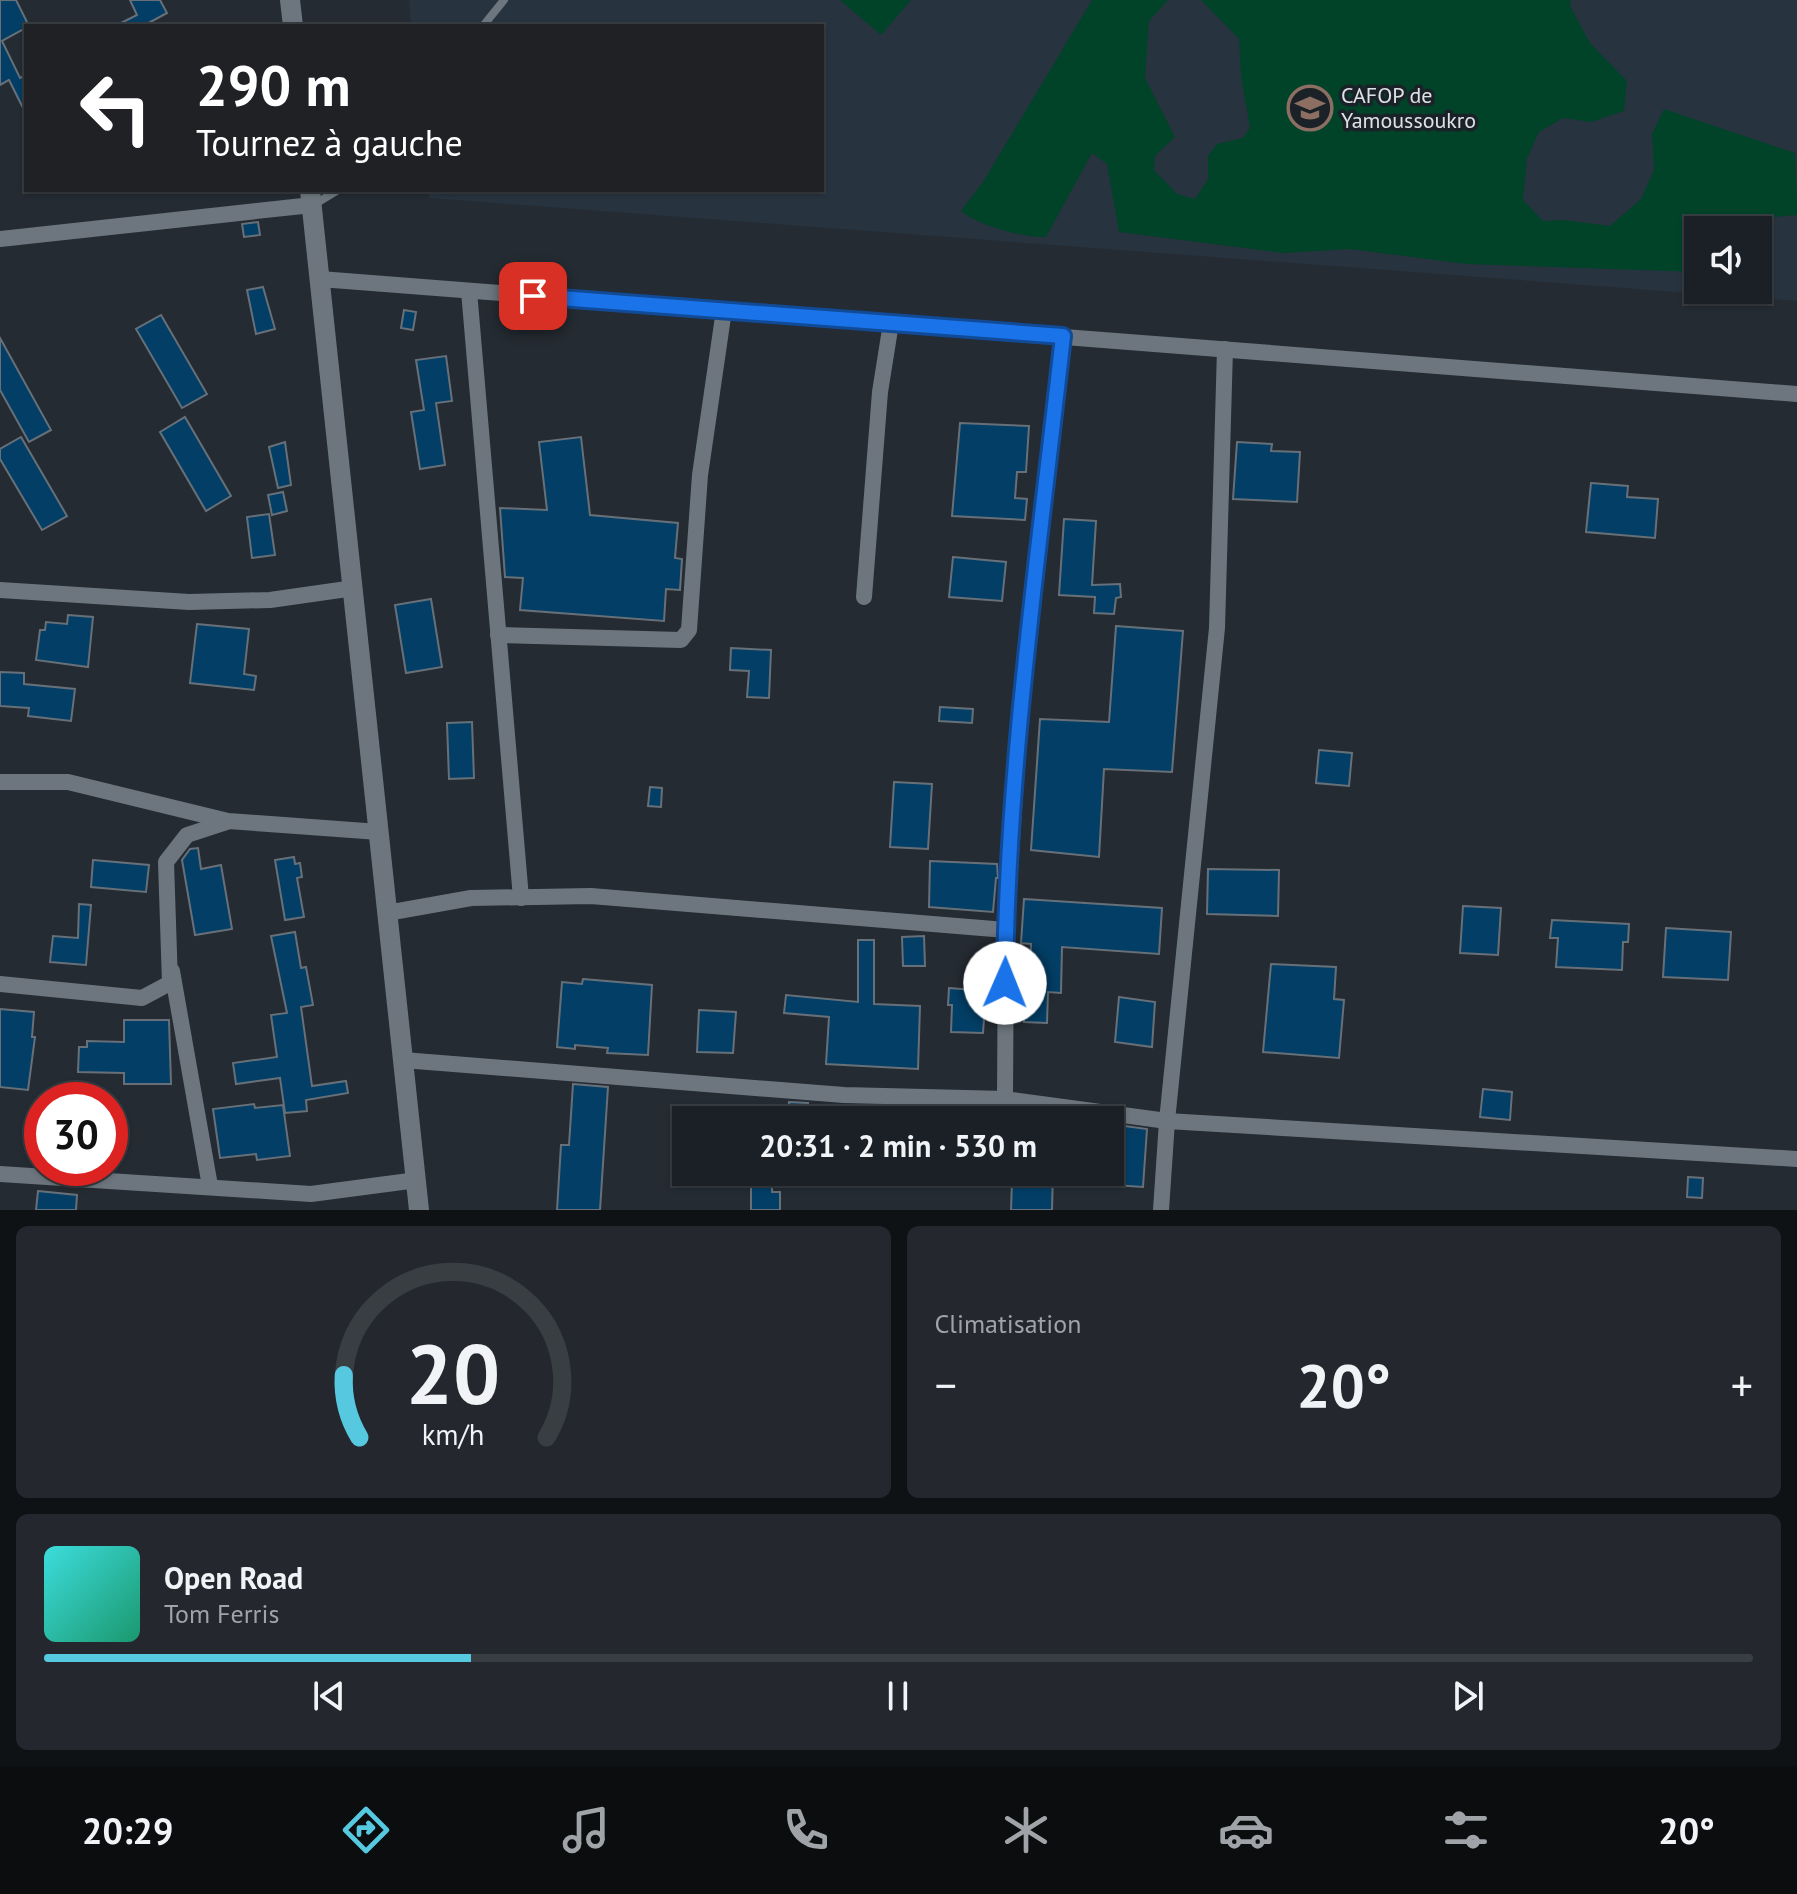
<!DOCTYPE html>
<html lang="fr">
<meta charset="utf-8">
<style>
body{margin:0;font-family:"PT Sans",sans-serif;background:#24282e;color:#f1f3f6;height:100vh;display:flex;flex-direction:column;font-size:30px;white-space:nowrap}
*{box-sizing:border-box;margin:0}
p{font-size:26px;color:#a0a3a7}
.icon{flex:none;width:44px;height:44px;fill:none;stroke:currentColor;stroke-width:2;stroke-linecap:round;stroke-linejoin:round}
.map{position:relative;height:1210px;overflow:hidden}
.drawer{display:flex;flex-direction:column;gap:16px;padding:16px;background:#0f1215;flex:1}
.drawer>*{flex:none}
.top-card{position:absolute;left:24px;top:24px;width:800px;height:168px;border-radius:0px;box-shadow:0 2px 6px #0004,0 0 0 2px #393e43;background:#202124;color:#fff;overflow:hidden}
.tools{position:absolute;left:1684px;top:216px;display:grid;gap:16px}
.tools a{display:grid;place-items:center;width:88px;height:88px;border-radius:0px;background:#1b2026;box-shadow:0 2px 6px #0004,0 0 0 2px #393e43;font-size:40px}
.speed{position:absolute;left:24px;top:1082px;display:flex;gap:16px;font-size:40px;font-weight:700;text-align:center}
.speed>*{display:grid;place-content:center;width:104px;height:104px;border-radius:50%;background:#1b2026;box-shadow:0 2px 6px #0004,0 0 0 2px #393e43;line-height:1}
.speed .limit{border:12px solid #d22;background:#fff;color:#111}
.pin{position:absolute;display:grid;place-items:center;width:68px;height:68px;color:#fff;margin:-34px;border-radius:16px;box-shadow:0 4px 12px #0006}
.me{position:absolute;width:88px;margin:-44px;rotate:1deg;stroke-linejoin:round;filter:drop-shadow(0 0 6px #0008)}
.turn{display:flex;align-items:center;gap:28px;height:168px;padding:0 40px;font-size:36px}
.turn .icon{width:104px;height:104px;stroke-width:2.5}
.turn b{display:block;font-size:56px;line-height:68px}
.big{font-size:60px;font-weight:800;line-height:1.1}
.drawer .widget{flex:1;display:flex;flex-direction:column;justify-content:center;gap:12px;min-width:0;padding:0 28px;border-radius:12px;background:#24282e}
.drawer .dial{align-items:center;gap:0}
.dial svg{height:208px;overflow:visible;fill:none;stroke:#393e43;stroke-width:7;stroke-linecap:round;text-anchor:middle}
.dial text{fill:#f1f3f6;stroke:none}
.song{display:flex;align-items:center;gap:24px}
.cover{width:96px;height:96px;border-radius:12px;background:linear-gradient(135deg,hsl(180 70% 55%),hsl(160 70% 35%))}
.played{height:8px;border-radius:4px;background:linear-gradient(90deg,#56c9e1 25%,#393e43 25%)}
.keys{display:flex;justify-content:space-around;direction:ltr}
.heat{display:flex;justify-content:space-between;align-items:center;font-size:44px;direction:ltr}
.drawer .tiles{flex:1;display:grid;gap:16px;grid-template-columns:1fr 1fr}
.widget:last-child{grid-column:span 2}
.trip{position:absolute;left:672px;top:1106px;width:452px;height:80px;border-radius:0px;background:#1b2026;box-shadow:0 2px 6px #0004,0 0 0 2px #393e43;font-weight:800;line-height:80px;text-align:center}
.tab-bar{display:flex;height:128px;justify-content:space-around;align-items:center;background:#0b0d0f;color:#a0a3a7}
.tab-bar .icon{width:56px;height:56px}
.tab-bar .on{color:#56c9e1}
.tab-bar b{font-size:36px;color:#f1f3f6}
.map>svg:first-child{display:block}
.built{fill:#27333f;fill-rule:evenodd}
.green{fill:#004329}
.building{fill:#023e65;stroke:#677078;stroke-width:2}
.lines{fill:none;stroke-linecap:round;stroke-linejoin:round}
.service{stroke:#6d767e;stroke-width:8}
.minor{stroke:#6d767e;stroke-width:16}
.tertiary{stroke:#6d767e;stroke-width:20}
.route-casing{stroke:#114b97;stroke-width:20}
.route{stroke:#1a73e8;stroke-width:14}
.labels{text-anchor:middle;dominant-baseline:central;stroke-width:7;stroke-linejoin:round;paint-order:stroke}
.poi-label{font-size:22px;fill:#dde2e7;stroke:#1a2228;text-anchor:start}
</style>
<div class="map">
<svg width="1797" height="1210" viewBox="0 0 1797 1210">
<rect width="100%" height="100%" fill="#242b32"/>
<path class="built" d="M409,0h1388v301l-1368,-103 -1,-8h394v-164h-411zM1698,230h60v60h-60z"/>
<g class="green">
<polygon points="840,0 911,0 881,35"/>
<path d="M1092,0h76l-19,21 -4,57 30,59 -20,19 -1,14 23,24 18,5 13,-20v-23l9,-12 26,-6 7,-10 -9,-52 -2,-37 -38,-39h370l-1,6 20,37 37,38 -3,30 -33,11 -28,-4 -24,14 -12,26 -4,42 20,21 21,-1 46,6 31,-27 13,-29 -2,-36 12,-25 131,44 2,62 -36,3 -3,13 -60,-1v42l-232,-8 -116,-15 -66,4 -165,-21 -12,-68 -15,-11 -46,84c-22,1 -69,-12 -85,-26l22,-29z"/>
</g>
<g class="building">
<polygon points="0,0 16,0 29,26 2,41 20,78 26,75 26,114 9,80 0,85"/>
<polygon points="130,0 160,0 167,13 143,26 115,26 137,15"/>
<polygon points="258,222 260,235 244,237 242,224"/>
<polygon points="263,287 275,329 256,334 247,290"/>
<polygon points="404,310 416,312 413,330 401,328"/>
<polygon points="161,315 207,394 182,408 136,329"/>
<polygon points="0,338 51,430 29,442 0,390"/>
<polygon points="446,356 452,401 436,403 445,465 420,469 411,412 424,410 416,360"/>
<polygon points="185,417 231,496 206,511 160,432"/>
<polygon points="960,423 1029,426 1026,472 1017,472 1015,498 1027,499 1025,520 952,516"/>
<polygon points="21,437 67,516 42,530 0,459 0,449"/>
<polygon points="581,437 590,515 678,523 675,558 682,559 680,590 666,589 664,621 520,610 523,578 505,577 500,508 547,510 539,442"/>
<polygon points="285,442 291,485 278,488 269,447"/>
<polygon points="1237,442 1272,444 1271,451 1300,452 1297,502 1233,499"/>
<polygon points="1591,483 1628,486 1627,497 1658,499 1655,538 1586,532"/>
<polygon points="283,492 287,511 272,515 268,495"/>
<polygon points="269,514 275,555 252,558 247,517"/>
<polygon points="1064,519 1096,521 1092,585 1120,584 1121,597 1116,598 1114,614 1094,613 1095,597 1059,595"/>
<polygon points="953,557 1006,562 1002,601 949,597"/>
<polygon points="431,599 442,667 406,673 395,605"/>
<polygon points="68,615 93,617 88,667 36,660 40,630 45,630 46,622 67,624"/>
<polygon points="197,624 249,629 244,674 256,676 254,690 190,683"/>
<polygon points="1116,626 1183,631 1172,772 1104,769 1099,857 1031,850 1040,719 1109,722"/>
<polygon points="731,648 771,650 769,698 747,697 749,671 730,670"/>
<polygon points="0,672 24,673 24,684 75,689 71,721 28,716 29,708 0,706"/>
<polygon points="940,707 973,709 972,723 939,721"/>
<polygon points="472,722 474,778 449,779 447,723"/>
<polygon points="1319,750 1352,753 1349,786 1316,783"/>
<polygon points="894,782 932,784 928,849 890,847"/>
<polygon points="650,787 662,788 661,807 648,806"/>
<polygon points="198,848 201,869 221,865 232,929 195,935 182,860 190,849"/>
<polygon points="294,857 295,864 300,863 302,877 297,878 304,917 285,920 275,860"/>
<polygon points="93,860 149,865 146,892 91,887"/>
<polygon points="930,861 997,864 998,878 996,878 993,912 929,907"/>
<polygon points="1208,869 1279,870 1278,916 1207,914"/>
<polygon points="1024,899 1162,908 1159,954 1062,947 1061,993 1048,992 1047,1023 1024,1022 1025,993 1029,993 1031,944 1021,943"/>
<polygon points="79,904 91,905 86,965 50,962 53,936 78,938"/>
<polygon points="1463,906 1501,908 1498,955 1460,953"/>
<polygon points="1552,920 1629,924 1628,942 1623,942 1622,970 1556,967 1558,938 1550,938"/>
<polygon points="1666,928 1731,932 1728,980 1663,977"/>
<polygon points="295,932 301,968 306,967 313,1005 301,1007 312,1086 346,1081 348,1093 306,1100 307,1111 285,1113 280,1078 236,1084 233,1063 277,1057 271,1015 287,1013 271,936"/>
<polygon points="924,936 925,966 903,966 902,937"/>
<polygon points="858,940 874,940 874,1004 920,1006 918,1069 826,1064 829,1017 784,1013 786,995 858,1002"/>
<polygon points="1271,964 1336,967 1334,999 1344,1000 1339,1058 1263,1052"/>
<polygon points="583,979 652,985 648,1055 607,1053 608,1048 575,1045 575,1049 557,1047 562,982 582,984"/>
<polygon points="949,988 986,991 983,1033 951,1032 952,1005 948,1005"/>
<polygon points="1119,997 1155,1002 1152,1047 1115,1042"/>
<polygon points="0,1009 34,1012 32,1037 35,1037 28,1090 0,1087"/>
<polygon points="699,1010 736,1012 733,1053 697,1052"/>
<polygon points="124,1020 169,1020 171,1084 124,1084 124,1073 78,1072 79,1047 87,1047 87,1041 124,1042"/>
<polygon points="573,1084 608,1087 600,1210 557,1210 561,1145 569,1145"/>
<polygon points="1483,1089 1512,1092 1510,1120 1480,1117"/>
<polygon points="789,1102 808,1103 807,1120 787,1120"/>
<polygon points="254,1104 255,1108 283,1105 290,1156 257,1160 256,1154 220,1158 213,1109"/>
<polygon points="1110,1124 1147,1129 1143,1187 1099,1184 1100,1172 1110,1172"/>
<polygon points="1029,1172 1053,1172 1052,1210 1011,1210 1012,1181 1028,1182"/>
<polygon points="751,1176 772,1177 772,1192 780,1192 780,1210 751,1210"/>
<polygon points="1688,1177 1703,1178 1702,1198 1687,1197"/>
<polygon points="38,1191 77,1195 76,1210 36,1210"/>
</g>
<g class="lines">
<g class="service">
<polyline points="483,26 504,0"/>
<polyline points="315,204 338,190"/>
</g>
<g class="minor">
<polyline points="0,239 312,205"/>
<polyline points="320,279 1797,394"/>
<polyline points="469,291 521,898"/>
<polyline points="1063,336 1020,721 1006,930 1005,1099 1167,1121 1797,1159"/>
<polyline points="0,590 189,602 270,600 354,588"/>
<polyline points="864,597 880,392 891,323"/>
<polyline points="498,635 681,640 689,630 700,475 724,310"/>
<polyline points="0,782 68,782 228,821 379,832"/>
<polyline points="387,913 471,898 591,896 1006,930"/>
<polyline points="172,971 210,1186"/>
<polyline points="0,984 142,998 170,983 166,862 187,835 227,822"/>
<polyline points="403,1060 844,1095 1005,1099"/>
<polyline points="0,1174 311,1194 417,1180"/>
<polyline points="1161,1210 1167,1121 1217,628 1225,349"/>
</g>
<g class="tertiary">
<polyline points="290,0 293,26"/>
<polyline points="310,190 419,1210"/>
</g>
</g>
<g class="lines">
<g class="route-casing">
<path id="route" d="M533,296l530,40c-24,215 -56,431 -58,647"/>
</g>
<use href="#route" class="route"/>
</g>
<defs>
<g id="school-ring" transform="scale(2.3)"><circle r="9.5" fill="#1a2228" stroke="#8d6e63" stroke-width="1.5"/><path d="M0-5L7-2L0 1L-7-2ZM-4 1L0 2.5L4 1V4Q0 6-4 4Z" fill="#8d6e63"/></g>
</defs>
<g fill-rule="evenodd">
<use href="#school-ring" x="1310" y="108"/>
</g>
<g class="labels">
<g class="poi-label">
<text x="1341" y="95">CAFOP de<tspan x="1341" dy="25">Yamoussoukro</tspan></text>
</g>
</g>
</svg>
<div class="tools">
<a><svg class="icon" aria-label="sound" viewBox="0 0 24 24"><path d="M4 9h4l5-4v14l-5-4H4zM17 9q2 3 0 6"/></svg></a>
</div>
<div class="speed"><div class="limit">30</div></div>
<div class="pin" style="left:533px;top:296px;background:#d93025"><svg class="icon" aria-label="arrive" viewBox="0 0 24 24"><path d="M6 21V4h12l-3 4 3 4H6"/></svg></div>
<svg class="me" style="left:1005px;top:983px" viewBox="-20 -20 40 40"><circle r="19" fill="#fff"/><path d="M0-13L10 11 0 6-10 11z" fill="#1a73e8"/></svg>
<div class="trip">20:31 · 2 min · 530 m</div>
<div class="top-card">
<div class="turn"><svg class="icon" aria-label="left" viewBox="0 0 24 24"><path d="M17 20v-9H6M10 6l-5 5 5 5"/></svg><div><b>290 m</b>Tournez à gauche</div></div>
</div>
</div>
<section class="drawer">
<div class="tiles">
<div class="widget dial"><svg viewBox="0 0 100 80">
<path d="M14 69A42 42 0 1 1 86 69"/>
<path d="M14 69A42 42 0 0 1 8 45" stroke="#56c9e1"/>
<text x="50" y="56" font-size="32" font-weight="700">20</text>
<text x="50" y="72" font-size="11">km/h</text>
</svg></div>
<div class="widget"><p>Climatisation</p>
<div class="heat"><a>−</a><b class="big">20°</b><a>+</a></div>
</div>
<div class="widget">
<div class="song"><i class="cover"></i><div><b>Open Road</b><p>Tom Ferris</p></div></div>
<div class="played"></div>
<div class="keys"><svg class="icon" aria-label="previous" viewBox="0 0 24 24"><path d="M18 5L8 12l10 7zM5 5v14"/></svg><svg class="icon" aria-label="pause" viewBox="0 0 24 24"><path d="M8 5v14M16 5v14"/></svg><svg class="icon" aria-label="next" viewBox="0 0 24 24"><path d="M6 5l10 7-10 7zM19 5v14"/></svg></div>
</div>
</div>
</section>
<nav class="tab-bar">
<b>20:29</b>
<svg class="icon on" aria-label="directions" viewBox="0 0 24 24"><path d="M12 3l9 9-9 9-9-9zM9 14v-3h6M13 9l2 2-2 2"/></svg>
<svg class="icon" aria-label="music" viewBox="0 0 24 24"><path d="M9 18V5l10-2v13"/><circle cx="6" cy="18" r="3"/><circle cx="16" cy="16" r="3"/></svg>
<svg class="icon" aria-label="phone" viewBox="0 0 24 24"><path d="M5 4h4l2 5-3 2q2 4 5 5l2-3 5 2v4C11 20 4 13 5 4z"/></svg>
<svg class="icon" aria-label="climate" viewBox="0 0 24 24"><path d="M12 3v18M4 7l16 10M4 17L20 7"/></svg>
<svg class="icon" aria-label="car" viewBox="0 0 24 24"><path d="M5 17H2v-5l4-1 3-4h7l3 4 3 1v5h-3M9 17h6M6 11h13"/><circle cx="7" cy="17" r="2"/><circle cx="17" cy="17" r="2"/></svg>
<svg class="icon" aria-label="filters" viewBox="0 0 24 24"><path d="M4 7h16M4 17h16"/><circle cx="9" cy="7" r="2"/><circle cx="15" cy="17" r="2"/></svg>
<b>20°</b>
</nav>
